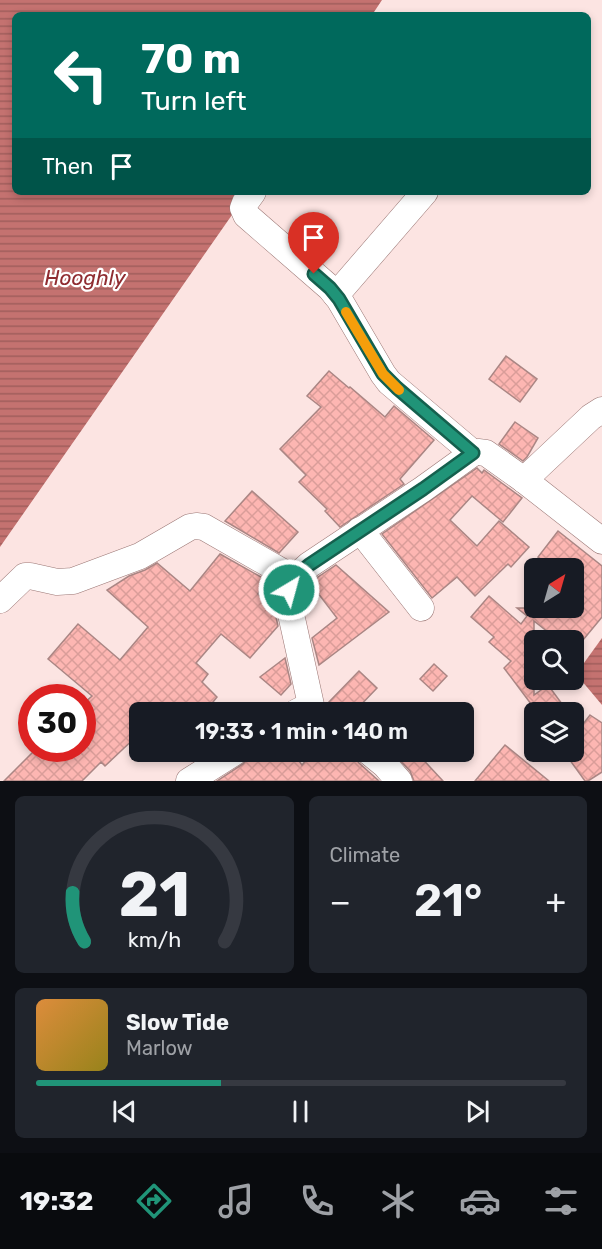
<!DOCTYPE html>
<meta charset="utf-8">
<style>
body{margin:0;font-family:Rubik,sans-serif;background:#20242c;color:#f1f3f6;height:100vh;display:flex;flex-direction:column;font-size:22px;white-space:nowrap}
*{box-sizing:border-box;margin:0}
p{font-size:20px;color:#9ea1a6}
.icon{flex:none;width:33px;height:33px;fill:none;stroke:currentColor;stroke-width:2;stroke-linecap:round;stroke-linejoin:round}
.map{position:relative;height:781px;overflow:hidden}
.drawer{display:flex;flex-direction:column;gap:15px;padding:15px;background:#0d0f14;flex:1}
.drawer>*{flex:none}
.top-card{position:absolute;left:12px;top:12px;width:579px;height:183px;border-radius:9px;box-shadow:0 3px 9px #0003;background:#00695c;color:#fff;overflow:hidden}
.needle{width:39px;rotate:37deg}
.fabs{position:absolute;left:524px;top:558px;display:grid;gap:12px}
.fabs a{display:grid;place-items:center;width:60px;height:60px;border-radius:9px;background:#171b24;box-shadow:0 3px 9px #0003;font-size:30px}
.speed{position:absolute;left:18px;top:684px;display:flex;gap:12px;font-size:30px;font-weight:700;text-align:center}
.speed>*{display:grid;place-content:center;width:78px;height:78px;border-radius:50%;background:#171b24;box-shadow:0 3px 9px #0003;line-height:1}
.speed .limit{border:9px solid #d22;background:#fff;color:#111}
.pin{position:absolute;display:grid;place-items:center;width:51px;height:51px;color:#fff;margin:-62px -26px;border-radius:50% 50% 50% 0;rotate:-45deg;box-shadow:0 0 6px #0007}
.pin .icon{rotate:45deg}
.me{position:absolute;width:66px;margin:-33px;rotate:37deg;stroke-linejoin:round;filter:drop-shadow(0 0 4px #0008)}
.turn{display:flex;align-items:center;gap:21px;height:126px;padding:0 30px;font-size:27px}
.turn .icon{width:78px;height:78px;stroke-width:2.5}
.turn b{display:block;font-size:42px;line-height:51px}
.then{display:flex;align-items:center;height:57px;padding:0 30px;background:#0003;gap:12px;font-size:22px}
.big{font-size:45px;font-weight:600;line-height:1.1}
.drawer .tile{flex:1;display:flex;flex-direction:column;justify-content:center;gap:9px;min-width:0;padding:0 21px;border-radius:9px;background:#20242c}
.drawer .dial{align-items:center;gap:0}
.dial svg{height:156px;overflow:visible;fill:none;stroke:#363941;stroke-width:7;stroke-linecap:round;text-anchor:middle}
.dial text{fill:#f1f3f6;stroke:none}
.song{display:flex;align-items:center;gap:18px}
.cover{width:72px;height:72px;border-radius:9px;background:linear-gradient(135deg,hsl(30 70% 55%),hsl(50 70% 35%))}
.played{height:6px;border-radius:3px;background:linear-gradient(90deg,#209478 35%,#363941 35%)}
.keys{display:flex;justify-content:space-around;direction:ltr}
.heat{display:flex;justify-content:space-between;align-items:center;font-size:33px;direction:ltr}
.drawer .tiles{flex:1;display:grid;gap:15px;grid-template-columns:1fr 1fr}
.tile:last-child{grid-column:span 2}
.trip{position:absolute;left:129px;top:702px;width:345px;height:60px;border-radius:9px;background:#171b24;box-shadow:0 3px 9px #0003;font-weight:600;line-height:60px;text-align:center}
.tabs{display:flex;height:96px;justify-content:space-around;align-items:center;background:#090b0e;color:#9ea1a6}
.tabs .icon{width:42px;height:42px}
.tabs .on{color:#209478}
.tabs b{font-size:27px;color:#f1f3f6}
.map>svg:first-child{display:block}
.water{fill:url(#water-rules)}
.building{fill:url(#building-cross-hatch);stroke:#aa8684;stroke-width:1.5}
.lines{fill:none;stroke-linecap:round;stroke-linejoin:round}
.street-casing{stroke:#9b7775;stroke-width:27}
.street{stroke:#fff;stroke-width:26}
.route-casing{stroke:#15604e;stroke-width:15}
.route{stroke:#209478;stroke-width:10}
.slow{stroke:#f59e0b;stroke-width:10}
.labels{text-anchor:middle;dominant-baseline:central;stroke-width:4.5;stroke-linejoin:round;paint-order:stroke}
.water-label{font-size:21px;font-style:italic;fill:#8f2c31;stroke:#fff}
</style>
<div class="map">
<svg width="602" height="781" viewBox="0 0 602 781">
<defs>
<pattern id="water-rules" width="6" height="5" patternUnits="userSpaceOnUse" patternTransform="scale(1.5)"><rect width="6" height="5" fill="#c47270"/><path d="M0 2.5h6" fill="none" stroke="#a05e5c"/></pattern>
<pattern id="building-cross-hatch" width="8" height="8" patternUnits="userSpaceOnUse" patternTransform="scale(1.5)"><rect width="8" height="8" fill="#fdb6b2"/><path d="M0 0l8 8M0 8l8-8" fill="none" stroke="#da9d99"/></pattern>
</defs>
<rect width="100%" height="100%" fill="#fce4e2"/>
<g class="water">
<polygon points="0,0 382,0 372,15 15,15 15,192 248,192 0,547"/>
<polygon points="602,638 602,705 576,674"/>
</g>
<g class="building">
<polygon points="506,356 537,379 520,402 489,379"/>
<polygon points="329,371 349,388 350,387 385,417 394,406 434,440 400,479 404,484 340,527 325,511 327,509 299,482 306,475 280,449 321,407 307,396"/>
<polygon points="515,422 538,438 527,457 523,461 499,444"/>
<polygon points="477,468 482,473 484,470 522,498 503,522 472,496 450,520 477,546 499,521 529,547 511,567 508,564 475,596 457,577 432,598 382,534"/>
<polygon points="252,491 298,532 279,553 225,521"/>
<polygon points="558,531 602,566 602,617 583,640 558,640 534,621 534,695 548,685 568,712 537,712 504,668 511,661 489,642 494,637 471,617 489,596 521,624 527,616 517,608 573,608 573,568 553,568 538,557"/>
<polygon points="220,554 268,581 258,594 274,608 278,626 250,658 221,634 196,663 208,674 202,682 217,697 213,702 222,712 140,712 140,733 105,766 101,762 82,781 4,781 37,748 82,748 82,705 92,696 48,659 78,624 120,660 148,627 107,590 129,576 145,570 157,563 190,591"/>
<polygon points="336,565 389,612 319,665 312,638 337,618 311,584 318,577"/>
<polygon points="285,658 291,684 281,695 260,677"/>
<polygon points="434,664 447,676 433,691 420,679"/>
<polygon points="359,671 377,688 354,712 340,712 329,702"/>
<polygon points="590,715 602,723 602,772 588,781 585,781 564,752 573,752 573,737"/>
<polygon points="505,745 549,781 475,781"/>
<polygon points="250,752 292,752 302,765 313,752 354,752 355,758 359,763 379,781 217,781 243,764 248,758"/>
<polygon points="392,752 416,752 443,781 414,781 410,771"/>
</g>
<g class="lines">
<g class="street-casing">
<g id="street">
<polyline points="253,192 245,203 243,208 246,215 330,288 339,299 383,374 389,382 473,453"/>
<polyline points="336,295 425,192"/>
<polyline points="524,480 591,417 602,410"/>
<polyline points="360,530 421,608"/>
<polyline points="0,600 25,576 30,576 57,582 73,581 140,556 190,527 196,526 204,527 295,579"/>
<path d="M297,712l14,-7 -22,-100c0,-21 5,-27 20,-40l114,-76 50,-36 5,-1 8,1 38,27 78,61"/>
<polyline points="369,752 385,765 399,781"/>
<polyline points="189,781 235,752"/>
</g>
</g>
<use href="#street" class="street"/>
</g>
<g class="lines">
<g class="route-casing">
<polyline id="route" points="289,590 297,575 309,565 423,489 473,453 397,388 383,374 339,299 330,288 314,274"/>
</g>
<use href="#route" class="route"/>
<polyline class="slow" points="346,312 383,374 399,390"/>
</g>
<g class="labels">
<g class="water-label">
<text x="85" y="277">Hooghly</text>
</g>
</g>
</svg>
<div class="fabs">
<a><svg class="needle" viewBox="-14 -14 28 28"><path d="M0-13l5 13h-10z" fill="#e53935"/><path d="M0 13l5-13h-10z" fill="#9ea1a6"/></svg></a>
<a><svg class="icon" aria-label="search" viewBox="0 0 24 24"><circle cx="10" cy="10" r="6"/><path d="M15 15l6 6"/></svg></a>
<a><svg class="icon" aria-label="layers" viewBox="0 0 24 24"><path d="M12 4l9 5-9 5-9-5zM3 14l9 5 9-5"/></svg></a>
</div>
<div class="speed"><div class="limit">30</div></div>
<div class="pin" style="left:314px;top:274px;background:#d93025"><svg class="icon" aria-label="arrive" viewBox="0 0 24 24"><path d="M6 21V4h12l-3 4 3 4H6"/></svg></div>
<svg class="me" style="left:289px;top:590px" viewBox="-20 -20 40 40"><circle r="17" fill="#209478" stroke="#fff" stroke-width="3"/><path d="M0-11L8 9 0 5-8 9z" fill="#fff"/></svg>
<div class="trip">19:33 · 1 min · 140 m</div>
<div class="top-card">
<div class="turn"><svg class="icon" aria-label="left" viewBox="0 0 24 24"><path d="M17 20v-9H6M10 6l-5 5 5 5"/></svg><div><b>70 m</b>Turn left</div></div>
<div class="then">Then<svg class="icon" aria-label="arrive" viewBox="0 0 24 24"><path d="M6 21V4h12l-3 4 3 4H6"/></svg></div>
</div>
</div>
<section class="drawer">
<div class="tiles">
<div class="tile dial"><svg viewBox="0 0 100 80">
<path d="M14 69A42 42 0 1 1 86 69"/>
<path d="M14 69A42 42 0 0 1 8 44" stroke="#209478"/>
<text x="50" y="56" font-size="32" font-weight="700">21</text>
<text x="50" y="72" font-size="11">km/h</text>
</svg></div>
<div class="tile"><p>Climate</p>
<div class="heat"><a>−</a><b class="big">21°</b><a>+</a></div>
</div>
<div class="tile">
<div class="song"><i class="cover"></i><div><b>Slow Tide</b><p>Marlow</p></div></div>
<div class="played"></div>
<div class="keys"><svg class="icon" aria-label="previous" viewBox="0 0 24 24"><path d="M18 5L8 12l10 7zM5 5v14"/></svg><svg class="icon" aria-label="pause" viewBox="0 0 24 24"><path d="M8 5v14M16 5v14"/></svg><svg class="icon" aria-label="next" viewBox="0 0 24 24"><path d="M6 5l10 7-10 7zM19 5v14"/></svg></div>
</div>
</div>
</section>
<nav class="tabs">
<b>19:32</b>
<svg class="icon on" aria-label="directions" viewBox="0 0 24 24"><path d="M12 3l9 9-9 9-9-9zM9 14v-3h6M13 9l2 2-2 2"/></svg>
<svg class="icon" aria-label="music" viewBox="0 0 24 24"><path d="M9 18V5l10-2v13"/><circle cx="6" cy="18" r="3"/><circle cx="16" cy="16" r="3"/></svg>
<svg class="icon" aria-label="phone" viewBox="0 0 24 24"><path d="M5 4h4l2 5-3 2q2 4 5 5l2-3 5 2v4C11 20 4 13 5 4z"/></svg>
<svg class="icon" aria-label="climate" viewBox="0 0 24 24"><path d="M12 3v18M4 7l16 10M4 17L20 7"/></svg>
<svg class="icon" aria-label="car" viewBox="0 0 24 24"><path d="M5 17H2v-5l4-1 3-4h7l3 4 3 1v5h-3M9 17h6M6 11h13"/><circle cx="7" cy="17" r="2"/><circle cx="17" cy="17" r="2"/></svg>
<svg class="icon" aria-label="filters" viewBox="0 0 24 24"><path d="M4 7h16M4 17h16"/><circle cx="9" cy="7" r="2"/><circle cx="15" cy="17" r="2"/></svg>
</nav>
